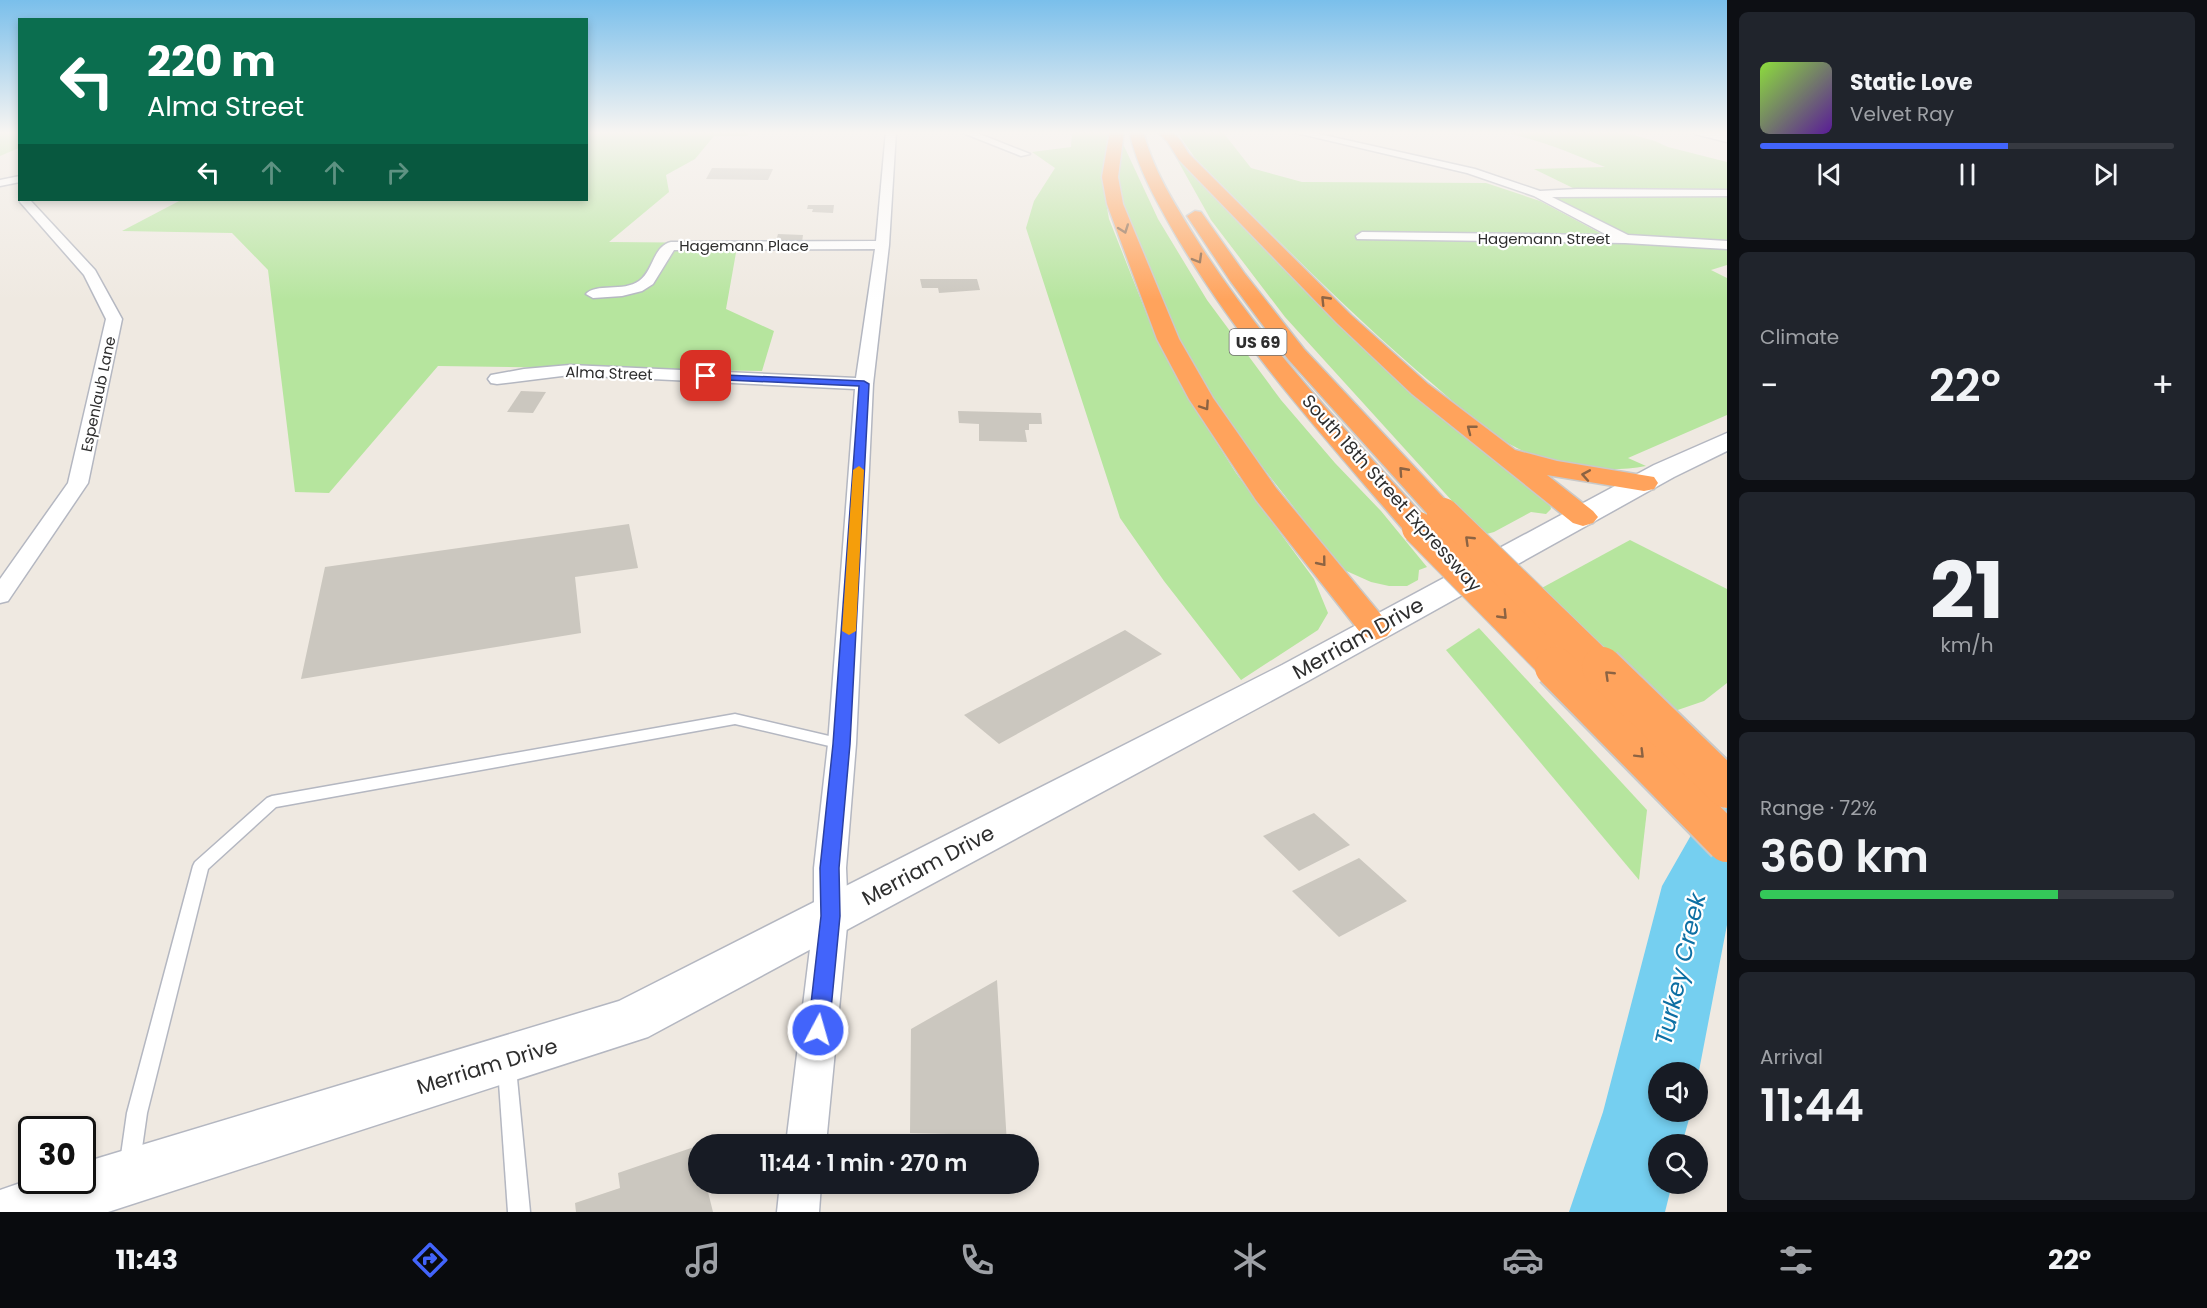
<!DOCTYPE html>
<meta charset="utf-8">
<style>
body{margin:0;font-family:Poppins,sans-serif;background:#20242c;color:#f1f3f6;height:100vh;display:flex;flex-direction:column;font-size:22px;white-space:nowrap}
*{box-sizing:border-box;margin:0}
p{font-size:20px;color:#9ea1a6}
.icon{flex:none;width:33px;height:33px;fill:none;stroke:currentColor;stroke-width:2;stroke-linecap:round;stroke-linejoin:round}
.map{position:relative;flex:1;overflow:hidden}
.details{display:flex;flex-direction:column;gap:12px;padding:12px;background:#0d0f14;width:480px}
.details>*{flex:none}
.banner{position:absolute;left:18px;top:18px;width:570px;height:183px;border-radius:0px;box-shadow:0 3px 9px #0003;background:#0b6e4f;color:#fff;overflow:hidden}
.controls{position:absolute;left:1648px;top:1062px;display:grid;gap:12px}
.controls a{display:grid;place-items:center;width:60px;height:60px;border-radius:50%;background:#171b24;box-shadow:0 3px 9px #0003;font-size:30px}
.speed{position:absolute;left:18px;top:1116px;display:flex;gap:12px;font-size:30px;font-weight:700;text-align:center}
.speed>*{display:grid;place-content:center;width:78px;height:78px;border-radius:50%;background:#171b24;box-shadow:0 3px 9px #0003;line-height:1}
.speed .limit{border:3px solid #111;border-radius:9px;background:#fff;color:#111}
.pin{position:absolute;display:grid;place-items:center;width:51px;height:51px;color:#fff;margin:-26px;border-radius:12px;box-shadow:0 3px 9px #0006}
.me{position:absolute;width:66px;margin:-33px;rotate:6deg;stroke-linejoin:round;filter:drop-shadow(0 0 4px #0008)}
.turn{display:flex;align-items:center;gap:21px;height:126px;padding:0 30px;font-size:27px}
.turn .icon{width:78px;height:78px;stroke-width:2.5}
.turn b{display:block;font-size:42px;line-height:51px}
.lanes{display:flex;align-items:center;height:57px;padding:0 30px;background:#0003;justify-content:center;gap:30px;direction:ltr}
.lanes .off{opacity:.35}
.big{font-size:45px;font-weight:600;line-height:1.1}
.details .card{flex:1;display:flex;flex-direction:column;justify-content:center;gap:9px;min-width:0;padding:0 21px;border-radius:9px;background:#20242c}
.details .dial{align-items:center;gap:0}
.dial b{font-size:78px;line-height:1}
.song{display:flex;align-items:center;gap:18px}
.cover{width:72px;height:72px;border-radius:9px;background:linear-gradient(135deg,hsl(90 70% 55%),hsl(270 70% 35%))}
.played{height:6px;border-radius:3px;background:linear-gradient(90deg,#4264fb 60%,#363941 60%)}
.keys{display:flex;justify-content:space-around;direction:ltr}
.heat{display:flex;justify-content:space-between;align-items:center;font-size:33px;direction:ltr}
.charge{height:9px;border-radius:4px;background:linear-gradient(90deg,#34c759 72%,#363941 0)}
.trip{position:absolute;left:688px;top:1134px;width:351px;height:60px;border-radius:30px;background:#171b24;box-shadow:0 3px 9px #0003;font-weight:600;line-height:60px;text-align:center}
.tab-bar{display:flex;height:96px;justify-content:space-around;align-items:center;background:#090b0e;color:#9ea1a6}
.tab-bar .icon{width:42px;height:42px}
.tab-bar .selected{color:#4264fb}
.tab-bar b{font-size:27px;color:#f1f3f6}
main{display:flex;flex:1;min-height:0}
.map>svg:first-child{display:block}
.green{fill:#b6e59e}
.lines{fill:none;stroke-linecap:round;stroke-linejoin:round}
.river{fill:#75cff0;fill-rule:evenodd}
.building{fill:#cbc7bf}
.service-casing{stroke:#b4b7c1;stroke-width:3}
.minor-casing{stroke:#b4b7c1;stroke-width:3}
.tertiary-casing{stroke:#b4b7c1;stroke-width:3}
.secondary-casing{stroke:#b4b7c1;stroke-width:3}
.motorway-casing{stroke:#c9c9c9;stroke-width:3}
.service{fill:#fff;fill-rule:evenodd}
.minor{fill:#fff;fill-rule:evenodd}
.tertiary{fill:#fff;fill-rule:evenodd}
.secondary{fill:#fff;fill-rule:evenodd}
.motorway{fill:#ffa35c;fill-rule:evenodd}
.motorway-bridge-far1-casing{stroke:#c9c9c9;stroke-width:34;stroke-linecap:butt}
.motorway-bridge-casing{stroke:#c9c9c9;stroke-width:44;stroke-linecap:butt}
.motorway-bridge-far1{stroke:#ffa35c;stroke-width:32}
.motorway-bridge{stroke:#ffa35c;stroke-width:40}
.oneway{stroke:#8c6343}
.route{fill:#4264fb;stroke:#2b41a3;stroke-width:1.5}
.slow{fill:#f59e0b}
.labels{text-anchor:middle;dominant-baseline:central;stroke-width:4.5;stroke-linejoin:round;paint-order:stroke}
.far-street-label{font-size:15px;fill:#2e2e2e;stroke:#fff}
.shield{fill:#fff;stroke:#6d6d6d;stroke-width:1.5}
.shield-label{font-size:16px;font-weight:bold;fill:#2e2e2e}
.street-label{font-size:18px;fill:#2e2e2e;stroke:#fff}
.near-street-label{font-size:21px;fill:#2e2e2e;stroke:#fff}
.near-water-label{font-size:24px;font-style:italic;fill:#0d6fa3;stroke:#fff}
</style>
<main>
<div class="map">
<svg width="1727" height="1212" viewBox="0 0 1727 1212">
<rect width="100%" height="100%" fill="#efe9e1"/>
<g class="green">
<polygon points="0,131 19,131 19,148 0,156"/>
<polygon points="587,131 751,131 747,136 714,136 695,159 666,175 669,192 609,242 735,243 737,247 726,309 774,331 762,371 438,366 329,493 295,492 268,270 232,233 122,231 181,200 586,200"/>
<polygon points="1072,131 1109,131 1102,179 1109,219 1155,335 1184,391 1236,473 1314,579 1328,613 1318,630 1241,680 1164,581 1120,518 1026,228 1034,201 1055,168 1032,152 1071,147"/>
<path d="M1176,131h46l29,37 51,14 184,1 54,18 75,40 112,6v18l-16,5 16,8v137l-99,43 18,8c-42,8 -91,1 -129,-18 -31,-15 -57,-41 -83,-63 -74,-62 -143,-132 -212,-200l-27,-27z"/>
<path d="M1495,131h124l36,10 13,6 59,15v27l-37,3 -115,-3 -41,-20 71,-2c-36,-15 -71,-30 -110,-36z"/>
<polygon points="1124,146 1158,219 1207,300 1281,400 1335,463 1381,511 1427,567 1419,570 1418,580 1407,586 1389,586 1371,582 1342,569 1232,428 1206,390 1174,330 1127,219 1117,183 1119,147"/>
<polygon points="1178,161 1184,162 1550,504 1551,509 1546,514 1531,512 1494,532 1483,535 1285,317 1211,220"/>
<polygon points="1585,194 1727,196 1727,243 1623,235 1547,197"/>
<polygon points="1630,540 1727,589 1727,683 1704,701 1666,714 1538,590"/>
<polygon points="1479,628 1647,810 1639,880 1446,650"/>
</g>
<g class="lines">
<polygon class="river" points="1727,808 1727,925 1698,1076 1698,1072 1659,1072 1659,1112 1691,1112 1682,1144 1659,1144 1659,1184 1672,1184 1665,1212 1569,1212 1603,1112 1662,886 1702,816"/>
</g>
<g class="building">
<polygon points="712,168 773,169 768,180 706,179"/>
<polygon points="808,205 834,205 833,213 812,212 813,209 807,209"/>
<polygon points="778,234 803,235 802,242 776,241"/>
<polygon points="920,279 977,279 980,290 939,293 938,288 922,288"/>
<polygon points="521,391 546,392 533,413 507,412"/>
<polygon points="958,411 1041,413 1042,424 1029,424 1029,430 1025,430 1027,442 979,441 979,424 959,423"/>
<polygon points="629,524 638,568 575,577 581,633 301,679 325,567"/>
<polygon points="1125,630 1162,654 999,744 964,715"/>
<polygon points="1314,813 1350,845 1299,871 1263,836"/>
<polygon points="1359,858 1407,901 1339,937 1292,891"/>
<polygon points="997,980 1007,1144 949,1144 949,1134 910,1133 911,1029"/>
<polygon points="697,1146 699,1184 706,1184 713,1212 576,1212 575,1203 620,1188 618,1173"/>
</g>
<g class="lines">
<g class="service-casing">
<g id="service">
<polygon points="735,714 842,739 847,740 849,744 847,748 842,749 735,724 276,807 208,869 147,1113 140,1162 137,1169 130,1172 123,1169 120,1162 127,1113 193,866 195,862 267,798 272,796"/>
<polygon points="507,1059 514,1062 516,1068 530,1212 508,1212 498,1068 500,1062"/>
</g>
</g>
<g class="minor-casing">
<g id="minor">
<path d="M886,131h10l-7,114 -16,139 -17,360 -10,124 2,48 -22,228h-40l28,-228v-48l14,-124 27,-355 -285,-14 -73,9 -6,-1 -3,-4 3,-4 33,-6 46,-4 286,13 19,-129 -201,1 -21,34 -11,7 -20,5 -29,2 -7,-4c9,-11 38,-2 53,-13 14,-9 14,-35 32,-39l205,-1z"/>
<polygon points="958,131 972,131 1030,154 1021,156"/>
<polygon points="1288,131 1306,131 1475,169 1540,191 1577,189 1727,190 1727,196 1552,197 1628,235 1727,241 1727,249 1625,243 1357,239 1356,236 1362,232 1607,235 1534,196 1467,173"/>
<polygon points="20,176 20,182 0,186 0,180"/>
<polygon points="20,198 30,200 95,270 122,319 88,483 8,601 0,603 0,579 68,483 106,319 84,275 20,202"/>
<polygon points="780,1184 821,1184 819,1212 777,1212"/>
</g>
</g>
<g class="tertiary-casing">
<polygon id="tertiary" points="1693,131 1713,131 1727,134 1727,142 1695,134"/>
</g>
<g class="secondary-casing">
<polygon id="secondary" points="1727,433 1727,451 1674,477 1308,681 648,1037 108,1212 0,1212 0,1190 32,1179 82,1180 82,1163 619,1001 1282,665 1654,465"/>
</g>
<g class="motorway-casing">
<g id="motorway">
<polygon points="1110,131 1124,131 1118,177 1123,204 1179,339 1213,398 1276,488 1387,622 1392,629 1387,636 1375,640 1363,636 1256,500 1189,399 1157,339 1107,204 1102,177"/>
<path d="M1129,131h14c10,39 31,72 52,106 65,104 151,193 234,285l4,6 -4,6 -11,3 -11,-3c-81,-95 -165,-187 -229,-295 -20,-35 -40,-69 -49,-108z"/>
<path d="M1156,131c22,0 22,6 33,23l162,161 77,69 87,66 42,11 97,16 4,6 -4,6 -10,2 -97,-16 46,36 5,6 -5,6 -10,3 -10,-3 -161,-129 -75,-71 -158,-163 -12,-19z"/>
<polygon points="1195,211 1201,212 1245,274 1304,349 1453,508 1458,514 1453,520 1443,523 1433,520 1288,359 1231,282 1187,216"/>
</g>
</g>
<use href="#service" class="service"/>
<use href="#minor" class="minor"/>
<use href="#tertiary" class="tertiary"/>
<use href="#secondary" class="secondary"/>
<use href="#motorway" class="motorway"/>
<g class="motorway-bridge-far1-casing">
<g id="motorway-bridge-far1">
<polyline points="1443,514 1603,669"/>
<polyline points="1418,528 1557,669"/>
</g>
</g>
<g class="motorway-bridge-casing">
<g id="motorway-bridge">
<polyline points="1555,667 1727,842"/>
<polyline points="1602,667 1727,788"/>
</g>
</g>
<use href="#motorway-bridge-far1" class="motorway-bridge-far1"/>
<use href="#motorway-bridge" class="motorway-bridge"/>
</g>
<defs><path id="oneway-chevron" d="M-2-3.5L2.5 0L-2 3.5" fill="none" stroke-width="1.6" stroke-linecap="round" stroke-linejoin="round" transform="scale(1.5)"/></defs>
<g class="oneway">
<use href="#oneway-chevron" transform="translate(1124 229) rotate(70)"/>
<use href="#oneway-chevron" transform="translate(1198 259) rotate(60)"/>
<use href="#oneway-chevron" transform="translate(1325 300) rotate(-134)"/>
<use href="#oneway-chevron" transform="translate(1205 406) rotate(56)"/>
<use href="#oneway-chevron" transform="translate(1471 429) rotate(-142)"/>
<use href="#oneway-chevron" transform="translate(1403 471) rotate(-132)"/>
<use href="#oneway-chevron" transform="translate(1586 475) rotate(-170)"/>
<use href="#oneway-chevron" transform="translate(1469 540) rotate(-136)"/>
<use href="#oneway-chevron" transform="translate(1322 562) rotate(51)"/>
<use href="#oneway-chevron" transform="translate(1503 615) rotate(46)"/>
<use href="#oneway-chevron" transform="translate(1609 675) rotate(-136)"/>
<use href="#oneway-chevron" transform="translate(1640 754) rotate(45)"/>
</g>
<linearGradient id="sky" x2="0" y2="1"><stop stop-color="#7abfeb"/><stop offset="0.44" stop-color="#f8f5f2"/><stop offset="1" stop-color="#f8f5f2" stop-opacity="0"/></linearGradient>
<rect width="1727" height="301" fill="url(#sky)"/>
<polygon class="route" points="702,374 864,381 869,384 850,744 839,868 840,916 829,1030 825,1037 818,1040 811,1037 808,1030 821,916 820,868 833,744 859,386 706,379 701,376"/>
<polygon class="slow" points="859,466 864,470 856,631 849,635 842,631 853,470"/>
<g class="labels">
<g class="far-street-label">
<text x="1544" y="238">Hagemann Street</text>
<text x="744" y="245">Hagemann Place</text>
<text transform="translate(609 373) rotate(2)">Alma Street</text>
<text transform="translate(98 394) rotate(-78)">Espenlaub Lane</text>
</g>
<rect class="shield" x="1229.5" y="329" width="57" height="26" rx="4.5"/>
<g class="shield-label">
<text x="1258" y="342">US 69</text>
</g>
<g class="street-label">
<text transform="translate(1392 493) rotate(48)">South 18th Street Expressway</text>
</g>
<g class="near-street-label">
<text transform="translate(1358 638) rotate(-29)">Merriam Drive</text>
<text transform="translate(928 865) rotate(-28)">Merriam Drive</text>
<text transform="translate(487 1066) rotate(-17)">Merriam Drive</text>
</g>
<g class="near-water-label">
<text transform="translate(1680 969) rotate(-77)">Turkey Creek</text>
</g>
</g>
</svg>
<div class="controls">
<a><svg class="icon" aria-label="sound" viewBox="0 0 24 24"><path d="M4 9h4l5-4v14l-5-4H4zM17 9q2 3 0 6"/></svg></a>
<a><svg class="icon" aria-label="search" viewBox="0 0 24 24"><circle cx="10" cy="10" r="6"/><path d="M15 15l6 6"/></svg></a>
</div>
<div class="speed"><div class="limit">30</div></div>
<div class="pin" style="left:706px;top:376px;background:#d93025"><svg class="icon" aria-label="arrive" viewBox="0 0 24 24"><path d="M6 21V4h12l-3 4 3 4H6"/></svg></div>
<svg class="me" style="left:818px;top:1030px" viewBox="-20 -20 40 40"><circle r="17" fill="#4264fb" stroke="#fff" stroke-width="3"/><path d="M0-11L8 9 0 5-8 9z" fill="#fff"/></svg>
<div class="trip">11:44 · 1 min · 270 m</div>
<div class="banner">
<div class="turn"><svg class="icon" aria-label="left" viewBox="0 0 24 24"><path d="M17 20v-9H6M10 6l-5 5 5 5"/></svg><div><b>220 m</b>Alma Street</div></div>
<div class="lanes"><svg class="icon" aria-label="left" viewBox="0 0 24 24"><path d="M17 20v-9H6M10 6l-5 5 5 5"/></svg><svg class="icon off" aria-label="ahead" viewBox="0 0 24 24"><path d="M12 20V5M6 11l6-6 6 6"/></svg><svg class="icon off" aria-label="ahead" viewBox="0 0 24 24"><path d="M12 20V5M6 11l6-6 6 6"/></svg><svg class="icon off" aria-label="right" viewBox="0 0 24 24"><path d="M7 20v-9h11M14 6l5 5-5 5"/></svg></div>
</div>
</div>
<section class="details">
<div class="card">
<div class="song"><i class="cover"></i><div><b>Static Love</b><p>Velvet Ray</p></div></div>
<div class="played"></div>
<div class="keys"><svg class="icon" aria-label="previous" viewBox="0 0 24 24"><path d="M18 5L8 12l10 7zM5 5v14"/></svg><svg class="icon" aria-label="pause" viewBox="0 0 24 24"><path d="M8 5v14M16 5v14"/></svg><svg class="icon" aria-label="next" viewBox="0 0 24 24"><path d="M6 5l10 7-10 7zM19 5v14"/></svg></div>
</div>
<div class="card"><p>Climate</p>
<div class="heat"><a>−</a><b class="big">22°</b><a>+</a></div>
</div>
<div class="card dial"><b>21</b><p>km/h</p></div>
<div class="card"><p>Range · 72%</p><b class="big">360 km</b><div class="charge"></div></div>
<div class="card"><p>Arrival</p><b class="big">11:44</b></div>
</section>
</main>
<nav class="tab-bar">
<b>11:43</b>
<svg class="icon selected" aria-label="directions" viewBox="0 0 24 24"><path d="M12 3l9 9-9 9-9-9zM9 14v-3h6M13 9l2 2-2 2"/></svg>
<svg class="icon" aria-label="music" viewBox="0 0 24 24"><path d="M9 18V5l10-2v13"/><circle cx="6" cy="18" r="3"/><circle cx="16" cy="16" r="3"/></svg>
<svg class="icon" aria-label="phone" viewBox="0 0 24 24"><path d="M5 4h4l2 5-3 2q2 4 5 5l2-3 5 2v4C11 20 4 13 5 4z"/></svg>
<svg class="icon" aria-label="climate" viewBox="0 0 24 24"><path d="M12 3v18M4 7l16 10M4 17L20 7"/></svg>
<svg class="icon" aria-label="car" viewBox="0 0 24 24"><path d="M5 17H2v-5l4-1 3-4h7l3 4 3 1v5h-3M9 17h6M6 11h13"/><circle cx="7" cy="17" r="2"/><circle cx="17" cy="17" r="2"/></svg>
<svg class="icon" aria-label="filters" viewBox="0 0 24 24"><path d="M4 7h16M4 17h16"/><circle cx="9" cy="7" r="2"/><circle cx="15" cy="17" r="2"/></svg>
<b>22°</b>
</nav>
